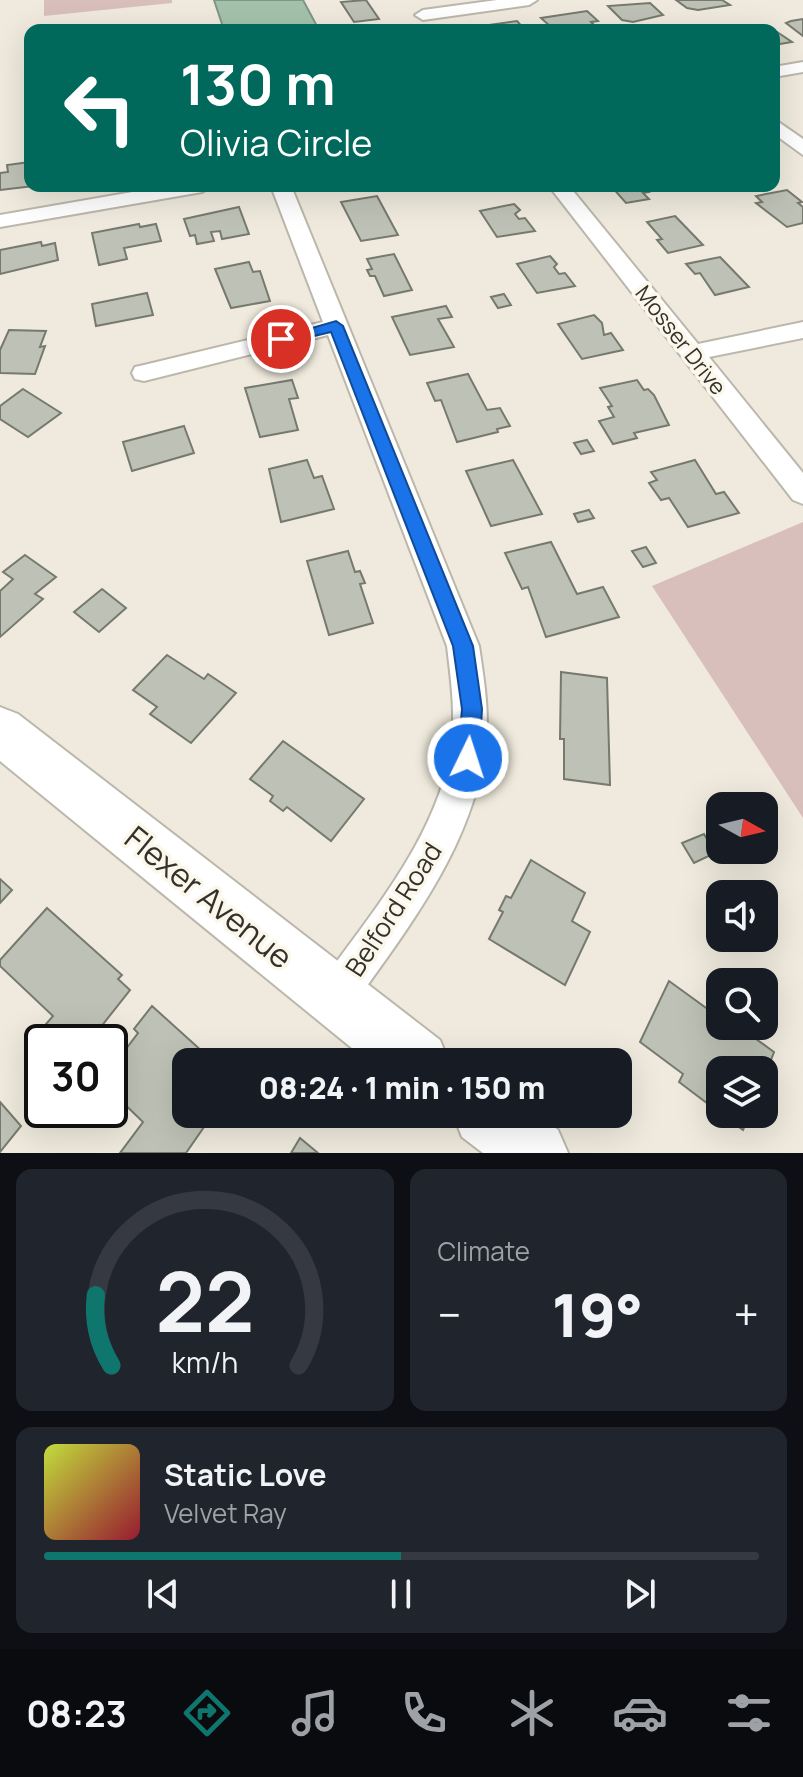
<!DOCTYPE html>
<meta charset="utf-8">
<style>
body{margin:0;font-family:Manrope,sans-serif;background:#20242c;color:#f1f3f6;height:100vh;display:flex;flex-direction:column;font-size:30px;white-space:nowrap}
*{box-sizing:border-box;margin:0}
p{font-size:26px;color:#9ea1a6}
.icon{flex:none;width:44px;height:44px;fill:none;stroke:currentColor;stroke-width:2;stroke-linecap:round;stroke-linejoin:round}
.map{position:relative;height:1153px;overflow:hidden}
.details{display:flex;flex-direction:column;gap:16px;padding:16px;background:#0d0f14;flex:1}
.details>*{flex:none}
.hud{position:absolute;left:24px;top:24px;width:756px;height:168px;border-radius:16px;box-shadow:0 8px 32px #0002;background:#00695c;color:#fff;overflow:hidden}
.needle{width:52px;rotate:98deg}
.buttons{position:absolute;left:706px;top:792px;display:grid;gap:16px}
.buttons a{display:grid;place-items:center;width:72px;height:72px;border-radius:16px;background:#171b24;box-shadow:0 8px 32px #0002;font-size:40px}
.speed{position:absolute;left:24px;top:1024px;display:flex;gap:16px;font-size:40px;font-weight:700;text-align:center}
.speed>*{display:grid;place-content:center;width:104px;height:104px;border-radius:50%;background:#171b24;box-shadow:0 8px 32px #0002;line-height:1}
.speed .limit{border:4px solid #111;border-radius:12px;background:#fff;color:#111}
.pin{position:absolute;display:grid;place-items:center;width:68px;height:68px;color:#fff;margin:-34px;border:4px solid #fff;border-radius:50%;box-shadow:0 2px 8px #0007}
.me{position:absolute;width:88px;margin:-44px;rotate:4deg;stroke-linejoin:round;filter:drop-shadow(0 0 6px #0008)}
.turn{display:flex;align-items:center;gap:28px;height:168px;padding:0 24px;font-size:36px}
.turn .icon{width:104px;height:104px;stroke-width:2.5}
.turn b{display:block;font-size:56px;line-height:68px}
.big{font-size:60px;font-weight:800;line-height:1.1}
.details .widget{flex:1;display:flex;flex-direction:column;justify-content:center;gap:12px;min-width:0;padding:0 28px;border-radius:16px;background:#20242c}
.details .dial{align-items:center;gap:0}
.dial svg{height:208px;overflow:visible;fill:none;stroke:#363941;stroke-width:7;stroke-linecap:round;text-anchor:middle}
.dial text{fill:#f1f3f6;stroke:none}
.song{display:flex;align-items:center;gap:24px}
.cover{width:96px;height:96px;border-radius:12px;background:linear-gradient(135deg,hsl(70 70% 55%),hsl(350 70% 35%))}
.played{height:8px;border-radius:4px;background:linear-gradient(90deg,#0f766e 50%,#363941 50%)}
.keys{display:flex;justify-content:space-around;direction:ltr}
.heat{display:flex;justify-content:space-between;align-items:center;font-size:44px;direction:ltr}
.details .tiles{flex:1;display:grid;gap:16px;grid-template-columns:1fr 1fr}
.widget:last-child{grid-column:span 2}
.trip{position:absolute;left:172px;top:1048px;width:460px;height:80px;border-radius:16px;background:#171b24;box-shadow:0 8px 32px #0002;font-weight:800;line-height:80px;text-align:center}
.tabs{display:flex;height:128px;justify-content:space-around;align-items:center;background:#090b0e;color:#9ea1a6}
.tabs .icon{width:56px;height:56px}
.tabs .active{color:#0f766e}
.tabs b{font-size:36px;color:#f1f3f6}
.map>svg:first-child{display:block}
.green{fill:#d9bfbc}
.water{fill:#a3c2ac;stroke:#819686;stroke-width:2}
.building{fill:#bec2b6;stroke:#767a6e;stroke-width:2}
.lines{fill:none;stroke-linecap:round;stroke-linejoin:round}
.street-casing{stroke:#bcb7ab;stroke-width:4}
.secondary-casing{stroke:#bcb7ab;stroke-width:4}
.street{fill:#fff;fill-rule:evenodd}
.secondary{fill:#fff;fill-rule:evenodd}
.route{fill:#1a73e8;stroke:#114b97;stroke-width:2}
.labels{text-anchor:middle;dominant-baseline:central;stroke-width:7;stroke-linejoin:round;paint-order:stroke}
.far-street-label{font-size:22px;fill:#33312c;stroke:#fcf7eb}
.street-label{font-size:26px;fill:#33312c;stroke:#fcf7eb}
.near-street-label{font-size:32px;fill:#33312c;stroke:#fcf7eb}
</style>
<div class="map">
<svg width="803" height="1153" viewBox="0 0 803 1153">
<rect width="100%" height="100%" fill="#efeadd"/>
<g class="green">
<polygon points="44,0 172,0 172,3 44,16"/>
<polygon points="803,522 803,818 652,586"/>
</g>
<polygon class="water" points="214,0 303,0 319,30 224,30"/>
<g class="building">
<polygon points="366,0 379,19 354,22 341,2"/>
<polygon points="676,0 722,0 730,5 698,10 687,8"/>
<polygon points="650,3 663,15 633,22 622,20 608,6"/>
<polygon points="587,11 598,21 591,22 595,26 552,28 541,18"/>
<polygon points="803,19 803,36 786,23 791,21"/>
<polygon points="517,21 525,30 468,28"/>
<polygon points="774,32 777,32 792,42 774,45"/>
<polygon points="30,162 30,186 34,186 0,190 0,173 8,172 7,165"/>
<polygon points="611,186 649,186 646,188 649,192 643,193 649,199 626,203"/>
<polygon points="787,190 802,202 798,203 803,207 803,223 787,227 756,203 762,202 756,196"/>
<polygon points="377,196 398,235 361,241 341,202"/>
<polygon points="514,204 520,210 515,214 519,219 525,218 535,231 497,237 480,211"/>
<polygon points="239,207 249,234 222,239 220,231 211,232 214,241 197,244 195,235 190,236 184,219"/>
<polygon points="675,216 703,245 668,253 657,240 662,239 647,222"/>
<polygon points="139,224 140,227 156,224 161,241 124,248 127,259 99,265 92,233"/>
<polygon points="41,242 42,246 55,243 58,260 0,274 0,250"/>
<polygon points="394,254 412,290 384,296 375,276 370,276 367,270 372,269 367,259"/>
<polygon points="550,256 557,264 554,267 559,274 565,273 575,286 537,293 517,264"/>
<polygon points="720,257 749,287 715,295 700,273 695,274 686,264"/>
<polygon points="249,262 253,272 260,271 270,301 231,308 215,269"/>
<polygon points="147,293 153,315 96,326 92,304"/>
<polygon points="504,294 511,305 498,308 491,297"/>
<polygon points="446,306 452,317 438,319 454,347 410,355 392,317"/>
<polygon points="594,315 602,323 604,335 611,333 623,350 582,359 558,324"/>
<polygon points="9,330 46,331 40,347 45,346 35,374 0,373 0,350"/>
<polygon points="468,374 487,410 500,408 510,426 497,429 498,432 457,442 441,400 435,401 427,383"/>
<polygon points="292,380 298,398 289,399 298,430 260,437 245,388"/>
<polygon points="637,380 644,390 648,389 654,395 669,425 634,433 637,438 613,444 599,421 614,417 608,407 612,406 600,388"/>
<polygon points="23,389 61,413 28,437 0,419 0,406"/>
<polygon points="184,426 194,453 132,471 123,442"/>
<polygon points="587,440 594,451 581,454 574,443"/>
<polygon points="307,460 314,478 322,476 334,509 281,522 269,469"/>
<polygon points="513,460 542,514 491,526 466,471"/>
<polygon points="695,460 716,494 724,492 739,513 688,527 669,498 661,500 649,483 657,480 651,472"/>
<polygon points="589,510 594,518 578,522 574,514"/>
<polygon points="551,542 577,594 603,587 619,617 546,637 528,587 522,589 505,553"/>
<polygon points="646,547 656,563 643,567 632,551"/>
<polygon points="348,551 355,572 360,571 365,583 360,584 373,623 329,635 307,561"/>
<polygon points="25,555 56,577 35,594 43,599 0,637 0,591 13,579 3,572"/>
<polygon points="102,589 126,608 99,632 74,612"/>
<polygon points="167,655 204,679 208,674 236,693 191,743 150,714 157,707 133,690"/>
<polygon points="561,672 607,678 610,785 564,779 564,739 560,739"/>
<polygon points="283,741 364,799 331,841 287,807 283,811 270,801 273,796 250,779"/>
<polygon points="704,834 715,853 694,863 682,843"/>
<polygon points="531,860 585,893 572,921 590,932 565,985 489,939 503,912 499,910 506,896 511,898"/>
<polygon points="0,879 12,890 0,903"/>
<polygon points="47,908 122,975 118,979 130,990 89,1042 82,1042 73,1034 66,1042 51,1042 40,1031 53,1016 0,966 0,960"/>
<polygon points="669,981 720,1018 720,1026 738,1026 774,1052 764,1078 764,1070 720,1070 720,1113 679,1082 683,1074 640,1042"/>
<polygon points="152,1006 214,1062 186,1062 186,1114 213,1114 186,1153 120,1153 143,1122 110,1090 110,1070 138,1033 134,1029"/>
<polygon points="0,1102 21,1126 0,1152"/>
<polygon points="721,1114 750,1114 743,1130"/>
<polygon points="300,1138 318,1153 291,1153"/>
</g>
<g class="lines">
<g class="street-casing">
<g id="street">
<polygon points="497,0 537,0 529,5 423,20 415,15 423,10"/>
<polygon points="803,62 803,72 774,77 774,67"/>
<polygon points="774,119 803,139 803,155 774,134"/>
<polygon points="167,186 212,186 202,192 0,227 0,215"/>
<path d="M271,186h20l188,460c5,34 11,68 6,103 -13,100 -80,183 -136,262l-14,6 -14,-6 -6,-14 6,-14c52,-72 114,-144 130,-233 5,-35 0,-70 -4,-104l-119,-311 -184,46 -9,-2 -3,-6 3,-6 9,-2 179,-43z"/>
<polygon points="549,186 569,186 698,344 803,322 803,338 709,357 803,473 803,504 793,500"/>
</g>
</g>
<g class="secondary-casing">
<g id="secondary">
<polygon points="0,707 18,714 440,1040 449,1062 369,1062 0,761"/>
<polygon points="453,1114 538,1114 558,1130 568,1153 483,1153 462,1137"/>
</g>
</g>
<use href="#street" class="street"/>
<use href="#secondary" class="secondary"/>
</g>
<polygon class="route" points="336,321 343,326 473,646 482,709 479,758 476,765 468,768 461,765 458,758 462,709 453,646 331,332 281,344 274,339"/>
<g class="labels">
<g class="far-street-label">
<text transform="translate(681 340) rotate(52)">Mosser Drive</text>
</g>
<g class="street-label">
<text transform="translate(393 909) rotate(-57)">Belford Road</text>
</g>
<g class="near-street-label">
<text transform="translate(209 897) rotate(39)">Flexer Avenue</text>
</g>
</g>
</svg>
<div class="buttons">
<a><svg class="needle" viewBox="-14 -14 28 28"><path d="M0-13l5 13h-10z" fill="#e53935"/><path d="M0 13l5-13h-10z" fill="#9ea1a6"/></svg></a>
<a><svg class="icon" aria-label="sound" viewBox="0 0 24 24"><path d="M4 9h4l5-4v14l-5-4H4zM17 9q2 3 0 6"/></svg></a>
<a><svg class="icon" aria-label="search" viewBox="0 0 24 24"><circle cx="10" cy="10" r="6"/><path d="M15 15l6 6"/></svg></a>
<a><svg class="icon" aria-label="layers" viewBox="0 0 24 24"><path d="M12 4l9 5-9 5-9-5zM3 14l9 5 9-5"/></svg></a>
</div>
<div class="speed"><div class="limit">30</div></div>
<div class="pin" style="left:281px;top:339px;background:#d93025"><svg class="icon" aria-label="arrive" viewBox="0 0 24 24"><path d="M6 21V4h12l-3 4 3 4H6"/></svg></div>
<svg class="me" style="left:468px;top:758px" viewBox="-20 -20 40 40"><circle r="17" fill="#1a73e8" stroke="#fff" stroke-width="3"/><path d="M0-11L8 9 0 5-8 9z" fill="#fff"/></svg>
<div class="trip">08:24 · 1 min · 150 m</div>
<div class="hud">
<div class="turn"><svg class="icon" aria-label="left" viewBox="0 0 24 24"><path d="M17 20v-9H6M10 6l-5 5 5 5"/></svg><div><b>130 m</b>Olivia Circle</div></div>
</div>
</div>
<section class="details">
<div class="tiles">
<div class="widget dial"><svg viewBox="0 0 100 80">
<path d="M14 69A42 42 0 1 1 86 69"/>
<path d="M14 69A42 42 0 0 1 8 42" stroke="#0f766e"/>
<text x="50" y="56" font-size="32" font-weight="700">22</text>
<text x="50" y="72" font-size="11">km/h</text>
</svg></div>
<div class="widget"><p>Climate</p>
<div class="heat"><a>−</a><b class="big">19°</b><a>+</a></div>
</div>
<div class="widget">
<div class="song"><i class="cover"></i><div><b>Static Love</b><p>Velvet Ray</p></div></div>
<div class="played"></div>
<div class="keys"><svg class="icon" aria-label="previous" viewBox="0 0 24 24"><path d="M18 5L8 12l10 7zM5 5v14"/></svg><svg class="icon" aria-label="pause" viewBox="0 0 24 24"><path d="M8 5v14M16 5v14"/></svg><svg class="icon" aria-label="next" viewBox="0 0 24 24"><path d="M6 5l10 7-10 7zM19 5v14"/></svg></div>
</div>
</div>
</section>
<nav class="tabs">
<b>08:23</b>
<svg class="icon active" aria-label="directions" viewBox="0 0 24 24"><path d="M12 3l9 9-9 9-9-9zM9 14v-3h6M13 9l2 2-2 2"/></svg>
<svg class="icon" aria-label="music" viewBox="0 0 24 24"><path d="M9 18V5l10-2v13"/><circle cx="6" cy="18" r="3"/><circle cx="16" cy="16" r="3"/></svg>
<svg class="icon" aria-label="phone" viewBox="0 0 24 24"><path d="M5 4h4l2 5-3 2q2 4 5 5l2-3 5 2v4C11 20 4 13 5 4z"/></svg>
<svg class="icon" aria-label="climate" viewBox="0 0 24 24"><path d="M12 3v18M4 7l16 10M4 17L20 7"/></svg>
<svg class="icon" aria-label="car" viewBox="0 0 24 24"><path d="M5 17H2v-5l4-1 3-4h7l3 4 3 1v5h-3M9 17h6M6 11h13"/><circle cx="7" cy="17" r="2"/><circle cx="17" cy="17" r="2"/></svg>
<svg class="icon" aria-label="filters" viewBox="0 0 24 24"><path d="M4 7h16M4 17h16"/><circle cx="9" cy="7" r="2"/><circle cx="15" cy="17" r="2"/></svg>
</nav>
